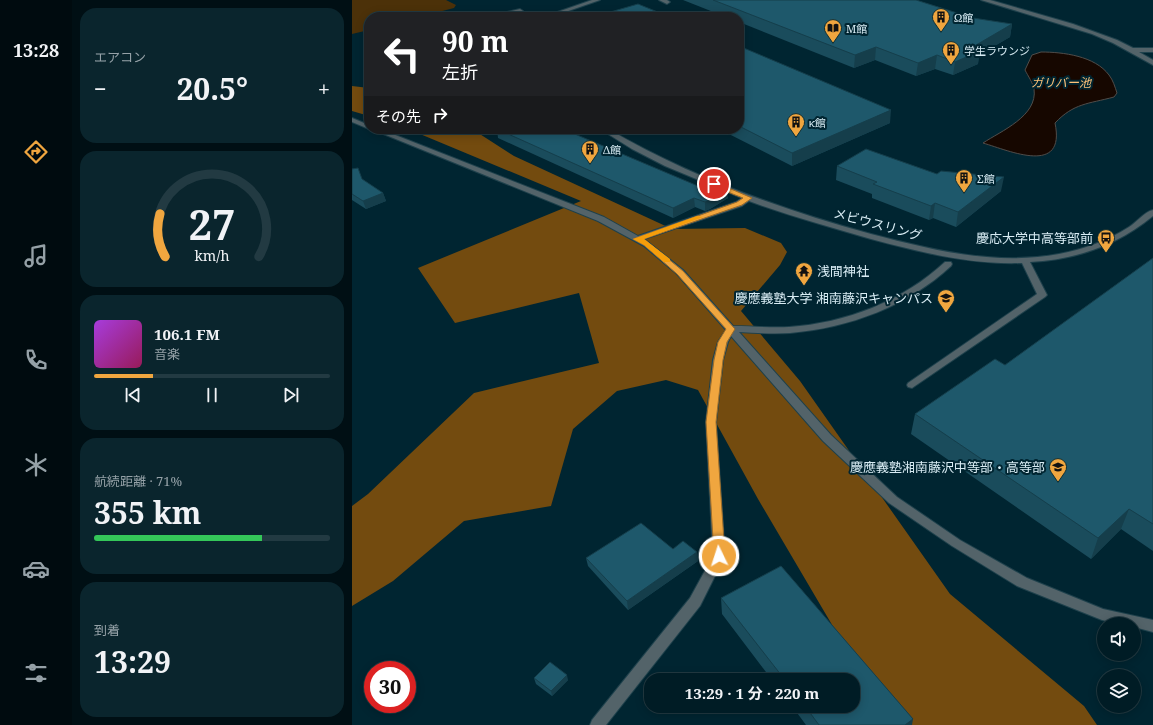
<!DOCTYPE html>
<html lang="ja">
<meta charset="utf-8">
<style>
body{margin:0;font-family:"Noto Serif","Noto Sans JP",serif;background:#0a252d;color:#f1f3f6;height:100vh;display:flex;flex-direction:column;font-size:15px;white-space:nowrap}
*{box-sizing:border-box;margin:0}
p{font-size:13px;color:#95a1a7}
.icon{flex:none;width:22px;height:22px;fill:none;stroke:currentColor;stroke-width:2;stroke-linecap:round;stroke-linejoin:round}
.map{position:relative;flex:1;overflow:hidden}
.sheet{display:flex;flex-direction:column;gap:8px;padding:8px;background:#000f14;width:280px}
.sheet>*{flex:none}
.top-card{position:absolute;left:12px;top:12px;width:380px;height:122px;border-radius:16px;box-shadow:0 2px 10px #0003,0 0 0 1px #223a42;background:#202124;color:#fff;overflow:hidden}
.buttons{position:absolute;left:745px;top:617px;display:grid;gap:8px}
.buttons a{display:grid;place-items:center;width:44px;height:44px;border-radius:50%;background:#001c25;box-shadow:0 2px 10px #0003,0 0 0 1px #223a42;font-size:20px}
.speed{position:absolute;left:12px;top:661px;display:flex;gap:8px;font-size:20px;font-weight:700;text-align:center}
.speed>*{display:grid;place-content:center;width:52px;height:52px;border-radius:50%;background:#001c25;box-shadow:0 2px 10px #0003,0 0 0 1px #223a42;line-height:1}
.speed .limit{border:6px solid #d22;background:#fff;color:#111}
.pin{position:absolute;display:grid;place-items:center;width:34px;height:34px;color:#fff;margin:-17px;border:2px solid #fff;border-radius:50%;box-shadow:0 1px 4px #0007}
.me{position:absolute;width:44px;margin:-22px;rotate:356deg;stroke-linejoin:round;filter:drop-shadow(0 0 3px #0008)}
.turn{display:flex;align-items:center;gap:14px;height:84px;padding:0 12px;font-size:18px}
.turn .icon{width:52px;height:52px;stroke-width:2.5}
.turn b{display:block;font-size:28px;line-height:34px}
.then{display:flex;align-items:center;height:38px;padding:0 12px;background:#0003;gap:8px;font-size:15px}
.big{font-size:30px;font-weight:700;line-height:1.1}
.sheet .widget{flex:1;display:flex;flex-direction:column;justify-content:center;gap:6px;min-width:0;padding:0 14px;border-radius:16px;background:#0a252d}
.sheet .dial{align-items:center;gap:0}
.dial svg{height:104px;overflow:visible;fill:none;stroke:#223a42;stroke-width:7;stroke-linecap:round;text-anchor:middle}
.dial text{fill:#f1f3f6;stroke:none}
.song{display:flex;align-items:center;gap:12px}
.cover{width:48px;height:48px;border-radius:6px;background:linear-gradient(135deg,hsl(280 70% 55%),hsl(330 70% 35%))}
.played{height:4px;border-radius:2px;background:linear-gradient(90deg,#f0a63f 25%,#223a42 25%)}
.keys{display:flex;justify-content:space-around;direction:ltr}
.heat{display:flex;justify-content:space-between;align-items:center;font-size:22px;direction:ltr}
.charge{height:6px;border-radius:3px;background:linear-gradient(90deg,#34c759 71%,#223a42 0)}
.trip{position:absolute;left:292px;top:673px;width:216px;height:40px;border-radius:16px;background:#001c25;box-shadow:0 2px 10px #0003,0 0 0 1px #223a42;font-weight:700;line-height:40px;text-align:center}
main{display:flex;flex:1;min-height:0}
.menu{display:flex;flex-direction:column;width:72px;justify-content:space-around;align-items:center;background:#000b0f;color:#95a1a7}
.menu .icon{width:28px;height:28px}
.menu .current{color:#f0a63f}
.menu b{font-size:18px;color:#f1f3f6}
.map>svg:first-child{display:block}
.green{fill:#4c3109}
.forest{fill:#734b0f}
.water{fill:#160700;stroke:#504c49}
.lines{fill:none;stroke-linecap:round;stroke-linejoin:round}
.minor-casing{stroke:#1e414c;stroke-width:2}
.minor{fill:#536369;fill-rule:evenodd}
.wall{fill:#1a4c5c}
.shaded-wall{fill:#153e4b}
.building{fill:#1e586b;stroke:#153e4b}
.route{fill:#f0a63f;stroke:#9c6c29}
.slow{fill:#f59e0b}
.labels{text-anchor:middle;dominant-baseline:central;stroke-width:4;stroke-linejoin:round;paint-order:stroke}
.far-poi-label{font-size:11px;fill:#d8ecf4;stroke:#002531;text-anchor:start}
.far-water-label{font-size:12px;font-style:italic;fill:#fdc279;stroke:#002531}
.street-label{font-size:13px;fill:#d8ecf4;stroke:#002531}
.poi-label{font-size:13px;fill:#d8ecf4;stroke:#002531;text-anchor:end}
</style>
<main>
<nav class="menu">
<b>13:28</b>
<svg class="icon current" aria-label="directions" viewBox="0 0 24 24"><path d="M12 3l9 9-9 9-9-9zM9 14v-3h6M13 9l2 2-2 2"/></svg>
<svg class="icon" aria-label="music" viewBox="0 0 24 24"><path d="M9 18V5l10-2v13"/><circle cx="6" cy="18" r="3"/><circle cx="16" cy="16" r="3"/></svg>
<svg class="icon" aria-label="phone" viewBox="0 0 24 24"><path d="M5 4h4l2 5-3 2q2 4 5 5l2-3 5 2v4C11 20 4 13 5 4z"/></svg>
<svg class="icon" aria-label="climate" viewBox="0 0 24 24"><path d="M12 3v18M4 7l16 10M4 17L20 7"/></svg>
<svg class="icon" aria-label="car" viewBox="0 0 24 24"><path d="M5 17H2v-5l4-1 3-4h7l3 4 3 1v5h-3M9 17h6M6 11h13"/><circle cx="7" cy="17" r="2"/><circle cx="17" cy="17" r="2"/></svg>
<svg class="icon" aria-label="filters" viewBox="0 0 24 24"><path d="M4 7h16M4 17h16"/><circle cx="9" cy="7" r="2"/><circle cx="15" cy="17" r="2"/></svg>
</nav>
<section class="sheet">
<div class="widget"><p>エアコン</p>
<div class="heat"><a>−</a><b class="big">20.5°</b><a>+</a></div>
</div>
<div class="widget dial"><svg viewBox="0 0 100 80">
<path d="M14 69A42 42 0 1 1 86 69"/>
<path d="M14 69A42 42 0 0 1 10 36" stroke="#f0a63f"/>
<text x="50" y="56" font-size="32" font-weight="700">27</text>
<text x="50" y="72" font-size="11">km/h</text>
</svg></div>
<div class="widget">
<div class="song"><i class="cover"></i><div><b>106.1 FM</b><p>音楽</p></div></div>
<div class="played"></div>
<div class="keys"><svg class="icon" aria-label="previous" viewBox="0 0 24 24"><path d="M18 5L8 12l10 7zM5 5v14"/></svg><svg class="icon" aria-label="pause" viewBox="0 0 24 24"><path d="M8 5v14M16 5v14"/></svg><svg class="icon" aria-label="next" viewBox="0 0 24 24"><path d="M6 5l10 7-10 7zM19 5v14"/></svg></div>
</div>
<div class="widget"><p>航続距離 · 71%</p><b class="big">355 km</b><div class="charge"></div></div>
<div class="widget"><p>到着</p><b class="big">13:29</b></div>
</section>
<div class="map">
<svg width="801" height="725" viewBox="0 0 801 725">
<rect width="100%" height="100%" fill="#002531"/>
<polygon class="green" points="0,0 94,0 104,5 102,8 67,17 17,17 17,30 0,34"/>
<g class="forest">
<polygon points="0,86 17,88 17,116 0,111"/>
<polygon points="56,129 120,129 162,156 320,229 393,228 429,243 435,252 428,265 389,311 448,381 598,594 732,706 745,725 539,725 406,499 346,390 314,380 265,391 221,429 199,506 112,521 41,581 0,606 0,506 16,494 122,393 247,363 227,293 103,323 66,268 229,201"/>
</g>
<path class="water" d="M689,52c22,0 54,4 68,23 4,5 6,12 8,18l-3,4c-26,7 -40,6 -59,26 11,53 -45,28 -72,20 18,-12 55,-27 51,-54 -1,-6 -6,-13 -9,-19l7,-15z"/>
<g class="lines">
<g class="minor-casing">
<g id="minor">
<polygon points="240,0 248,0 199,17 191,17"/>
<polygon points="307,0 315,0 318,2 315,4"/>
<polygon points="629,0 638,0 721,24 765,40 781,48 801,48 801,52 787,52 801,60 801,65 761,43 740,34"/>
<polygon points="168,9 171,11 170,12 154,15 151,13"/>
<polygon points="0,118 17,125 17,129 0,122"/>
<path d="M19,129h9l224,88 34,19 98,-34 6,-4 -77,-32 -33,-17 -32,-20h8c83,48 171,80 263,105 61,16 125,32 188,20 25,-5 48,-13 70,-27 8,-5 15,-15 24,-17v6c-35,29 -78,44 -123,46l17,33 -2,2 -133,91 -4,-1 -1,-2 1,-2 129,-89 -15,-31c-52,2 -102,-11 -151,-24 -41,-12 -82,-23 -122,-38l-7,5 -98,33 39,31 50,56c19,0 37,2 56,1 57,-4 114,-26 156,-65h6l1,2 -1,2c-43,40 -102,62 -161,67 -17,1 -34,0 -51,-1l92,103 66,62 63,43 67,38 76,31 50,11v12l-19,-5v-3h-14l-18,-4 -85,-34 -65,-40 -63,-43 -66,-62 -92,-105 -3,6 -5,18 -7,62 9,134 -25,50 -94,119h-16l2,-5 98,-122 23,-42 -7,-134 7,-62 5,-18 8,-12 -49,-56 -33,-28 -46,-25z"/>
</g>
</g>
<use href="#minor" class="minor"/>
</g>
<g class="wall">
<polygon points="331,0 564,0 621,18 660,24 658,37 627,55 626,64 601,75 583,69 564,76 523,60 502,68 387,22 387,17 374,17"/>
<polygon points="387,46 538,123 440,166 367,129 387,129"/>
<polygon points="145,129 346,186 376,198 358,209 353,211 343,207 321,218 146,138"/>
<polygon points="485,166 585,174 649,191 604,227 581,218 577,220 520,198 520,194 484,180"/>
<polygon points="0,169 10,179 31,193 34,201 14,209 0,200"/>
<polygon points="801,258 801,551 769,529 739,559 559,434 563,414 653,365"/>
<polygon points="321,549 345,552 346,561 276,610 236,566 234,558"/>
<polygon points="429,566 561,719 553,725 454,725 440,706 501,706 501,680 420,680 370,614 369,598"/>
<polygon points="182,678 216,680 200,696 184,684"/>
</g>
<g class="shaded-wall">
<polygon points="660,24 658,37 627,55 626,64 601,75 603,62 619,48"/>
<polygon points="524,47 523,60 502,68 503,55"/>
<polygon points="585,55 583,69 564,76 566,63"/>
<polygon points="539,110 538,123 440,166 440,153"/>
<polygon points="652,177 649,191 604,227 606,212"/>
<polygon points="375,189 376,198 358,209 353,211 353,202"/>
<polygon points="31,193 34,201 14,209 11,201"/>
<polygon points="342,198 343,207 321,218 321,208"/>
<polygon points="583,203 581,218 577,220 579,206"/>
<polygon points="777,509 769,529 739,559 746,538"/>
<polygon points="345,552 346,561 276,610 275,601"/>
<polygon points="215,675 216,680 200,696 199,691"/>
<polygon points="561,719 560,725 553,725"/>
</g>
<g class="building">
<polygon points="361,0 564,0 621,18 660,24 619,48 628,51 603,62 585,55 566,63 524,47 503,55"/>
<polygon points="286,4 318,17 241,17"/>
<polygon points="387,46 539,110 440,153 387,126"/>
<polygon points="145,129 211,129 346,186 353,181 375,189 358,200 353,202 342,198 321,208"/>
<polygon points="514,149 585,174 589,171 652,177 606,212 583,203 579,206 521,184 525,182 485,166"/>
<polygon points="6,168 10,179 31,193 11,201 0,194 0,169"/>
<polygon points="801,258 801,524 777,509 746,538 563,414 643,359 653,365"/>
<polygon points="289,523 321,549 331,541 345,552 275,601 234,558"/>
<polygon points="429,566 561,719 553,725 467,725 453,706 501,706 501,680 433,680 369,598"/>
<polygon points="198,662 215,675 199,691 182,678"/>
</g>
<polygon class="route" points="360,183 365,183 400,198 390,205 292,239 331,271 383,329 375,342 371,360 364,422 373,556 371,559 363,559 362,556 354,422 362,360 366,342 374,329 325,274 292,245 281,239 385,202 391,198 360,186"/>
<polygon class="slow" points="345,216 351,217 292,239 318,259 318,262 312,262 292,245 281,239"/>
<defs>
<g id="building-pin" transform="scale(0.9)"><path d="M0 17L-7.5 6A9.5 9.5 0 1 1 7.5 6Z" fill="#f0a63f" stroke="#002531"/><path d="M-4-6H4V6H1V3H-1V6H-4ZM-2.5-4.3h1.7v1.8h-1.7ZM.8-4.3h1.7v1.8H.8ZM-2.5-1h1.7V.8h-1.7ZM.8-1h1.7V.8H.8Z" fill="#111"/></g>
<g id="library-pin" transform="scale(0.9)"><path d="M0 17L-7.5 6A9.5 9.5 0 1 1 7.5 6Z" fill="#f0a63f" stroke="#002531"/><path d="M-6-4Q-3-5.5-.7-3.5V5Q-3 3-6 4ZM6-4Q3-5.5 .7-3.5V5Q3 3 6 4Z" fill="#111"/></g>
<g id="bus-pin" transform="scale(0.9)"><path d="M0 17L-7.5 6A9.5 9.5 0 1 1 7.5 6Z" fill="#f0a63f" stroke="#002531"/><path d="M-5-6H5V4H4V6H2V4H-2V6H-4V4H-5ZM-3.5-4V0h7V-4ZM-3.5 1.2v1.5H-2V1.2ZM2 1.2v1.5H3.5V1.2Z" fill="#111"/></g>
<g id="temple-pin" transform="scale(0.9)"><path d="M0 17L-7.5 6A9.5 9.5 0 1 1 7.5 6Z" fill="#f0a63f" stroke="#002531"/><path d="M0-6L5-2H3V0L6.5 2.5H4V6H1.5V3h-3V6H-4V2.5H-6.5L-3 0V-2H-5Z" fill="#111"/></g>
<g id="university-pin" transform="scale(0.9)"><path d="M0 17L-7.5 6A9.5 9.5 0 1 1 7.5 6Z" fill="#f0a63f" stroke="#002531"/><path d="M0-5L7-2L0 1L-7-2ZM-4 1L0 2.5L4 1V4Q0 6-4 4Z" fill="#111"/></g>
<g id="school-pin" transform="scale(0.9)"><path d="M0 17L-7.5 6A9.5 9.5 0 1 1 7.5 6Z" fill="#f0a63f" stroke="#002531"/><path d="M0-5L7-2L0 1L-7-2ZM-4 1L0 2.5L4 1V4Q0 6-4 4Z" fill="#111"/></g>
</defs>
<g fill-rule="evenodd">
<use href="#building-pin" x="589" y="17"/>
<use href="#library-pin" x="481" y="28"/>
<use href="#building-pin" x="599" y="50"/>
<use href="#building-pin" x="444" y="122"/>
<use href="#building-pin" x="238" y="149"/>
<use href="#building-pin" x="612" y="178"/>
<use href="#bus-pin" x="754" y="238"/>
<use href="#temple-pin" x="452" y="271"/>
<use href="#university-pin" x="594" y="298"/>
<use href="#school-pin" x="706" y="467"/>
</g>
<g class="labels">
<g class="far-poi-label">
<text x="602" y="17">Ω館</text>
<text x="494" y="28">Μ館</text>
<text x="612" y="50">学生ラウンジ</text>
<text x="457" y="122">κ館</text>
<text x="251" y="149">Δ館</text>
<text x="625" y="178">Σ館</text>
</g>
<g class="far-water-label">
<text x="709" y="82">ガリバー池</text>
</g>
<g class="street-label">
<text transform="translate(526 224) rotate(15)">メビウスリング</text>
</g>
<g class="poi-label">
<text x="741" y="238">慶応大学中高等部前</text>
<text x="465" y="271" text-anchor="start">浅間神社</text>
<text x="581" y="298">慶應義塾大学 湘南藤沢キャンパス</text>
<text x="693" y="467">慶應義塾湘南藤沢中等部・高等部</text>
</g>
</g>
</svg>
<div class="buttons">
<a><svg class="icon" aria-label="sound" viewBox="0 0 24 24"><path d="M4 9h4l5-4v14l-5-4H4zM17 9q2 3 0 6"/></svg></a>
<a><svg class="icon" aria-label="layers" viewBox="0 0 24 24"><path d="M12 4l9 5-9 5-9-5zM3 14l9 5 9-5"/></svg></a>
</div>
<div class="speed"><div class="limit">30</div></div>
<div class="pin" style="left:362px;top:184px;background:#d93025"><svg class="icon" aria-label="arrive" viewBox="0 0 24 24"><path d="M6 21V4h12l-3 4 3 4H6"/></svg></div>
<svg class="me" style="left:367px;top:556px" viewBox="-20 -20 40 40"><circle r="17" fill="#f0a63f" stroke="#fff" stroke-width="3"/><path d="M0-11L8 9 0 5-8 9z" fill="#fff"/></svg>
<div class="trip">13:29 · 1 分 · 220 m</div>
<div class="top-card">
<div class="turn"><svg class="icon" aria-label="left" viewBox="0 0 24 24"><path d="M17 20v-9H6M10 6l-5 5 5 5"/></svg><div><b>90 m</b>左折</div></div>
<div class="then">その先<svg class="icon" aria-label="right" viewBox="0 0 24 24"><path d="M7 20v-9h11M14 6l5 5-5 5"/></svg></div>
</div>
</div>
</main>
